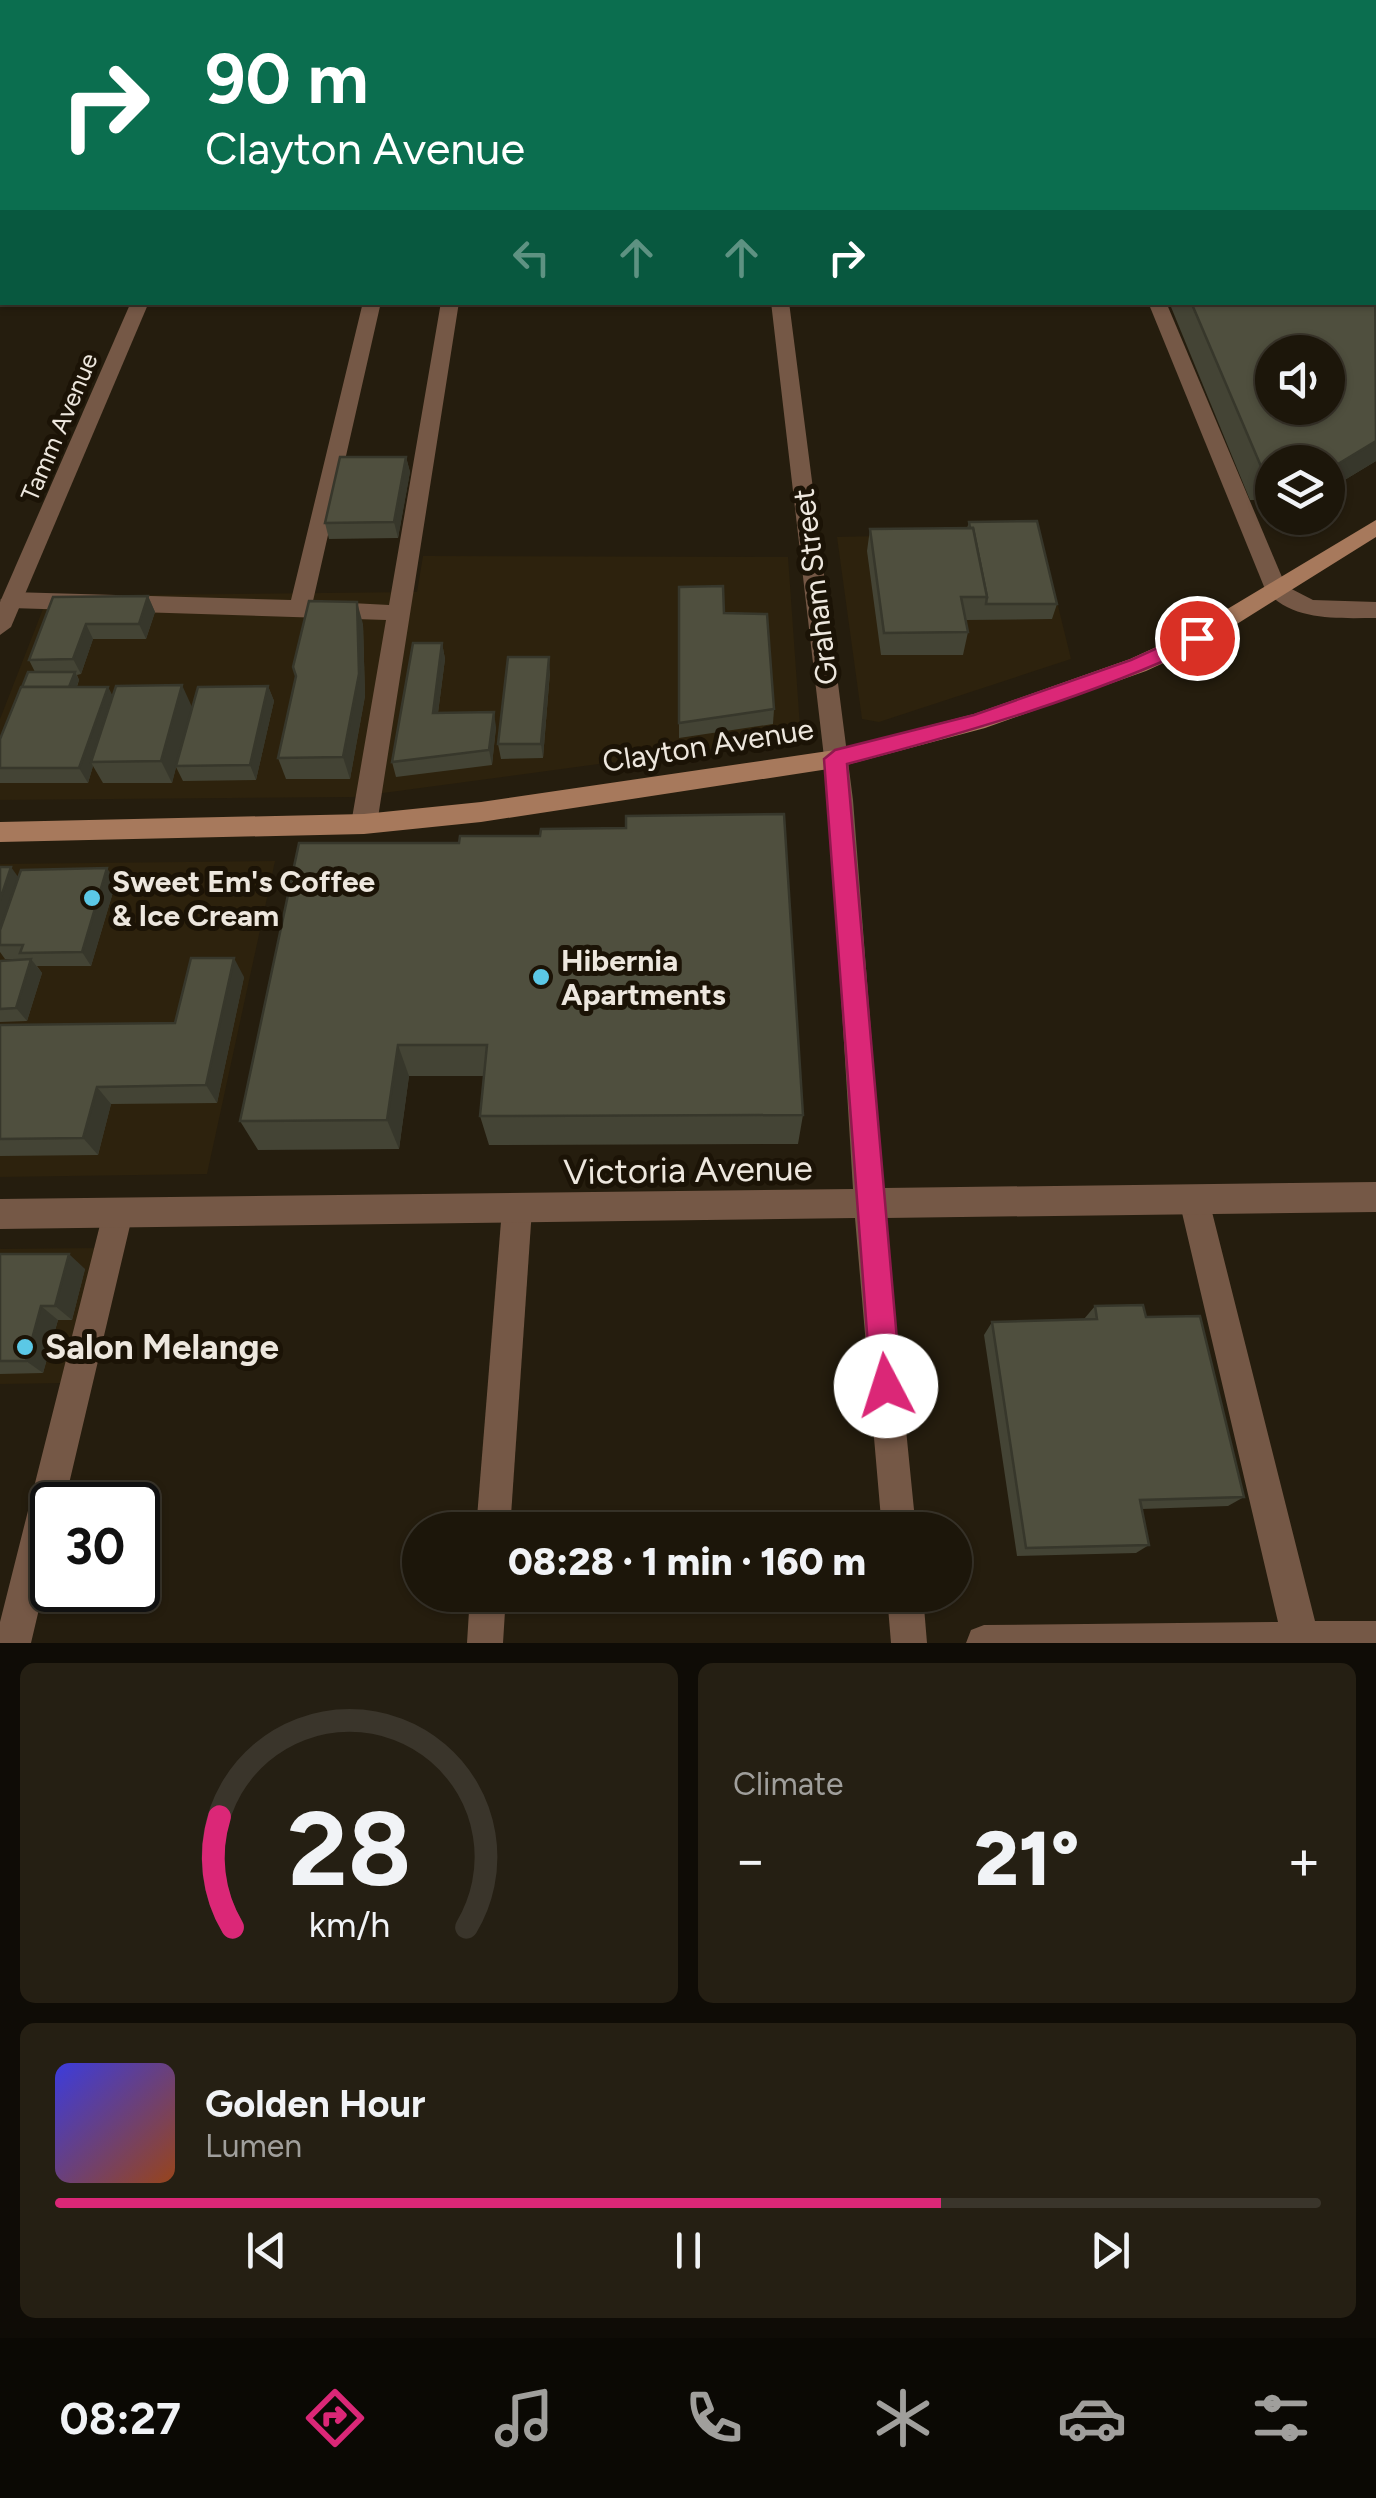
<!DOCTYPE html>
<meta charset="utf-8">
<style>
body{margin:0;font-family:Figtree,sans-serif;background:#251f13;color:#f1f3f6;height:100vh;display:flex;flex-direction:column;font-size:38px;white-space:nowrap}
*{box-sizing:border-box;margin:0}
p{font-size:32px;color:#a09f9c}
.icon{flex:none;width:55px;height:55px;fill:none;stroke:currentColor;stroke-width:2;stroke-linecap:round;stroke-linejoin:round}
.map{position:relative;height:1643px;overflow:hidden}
.sheet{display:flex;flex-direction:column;gap:20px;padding:20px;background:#0f0c06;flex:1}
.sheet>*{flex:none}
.top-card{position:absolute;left:0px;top:0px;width:1378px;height:305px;box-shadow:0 2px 8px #0004,0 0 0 2px #3a352b;background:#0b6e4f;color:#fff;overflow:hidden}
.controls{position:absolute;left:1255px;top:335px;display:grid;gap:20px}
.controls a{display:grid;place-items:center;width:90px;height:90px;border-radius:50%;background:#1c160a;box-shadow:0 2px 8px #0004,0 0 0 2px #3a352b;font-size:50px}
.speed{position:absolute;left:30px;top:1482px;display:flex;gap:20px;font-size:50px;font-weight:700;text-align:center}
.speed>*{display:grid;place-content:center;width:130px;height:130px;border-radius:50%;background:#1c160a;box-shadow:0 2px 8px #0004,0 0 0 2px #3a352b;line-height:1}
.speed .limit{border:5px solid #111;border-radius:15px;background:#fff;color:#111}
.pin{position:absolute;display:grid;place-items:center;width:85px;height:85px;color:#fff;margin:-42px;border:5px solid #fff;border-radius:50%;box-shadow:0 2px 10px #0007}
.me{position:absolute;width:110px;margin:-55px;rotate:355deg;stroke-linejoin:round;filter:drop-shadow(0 0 8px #0008)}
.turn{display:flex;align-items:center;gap:35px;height:210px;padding:0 40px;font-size:45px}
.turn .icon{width:130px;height:130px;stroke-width:2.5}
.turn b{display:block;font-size:70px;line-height:85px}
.lanes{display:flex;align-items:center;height:95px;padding:0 40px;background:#0003;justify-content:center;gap:50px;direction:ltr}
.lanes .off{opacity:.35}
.big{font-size:75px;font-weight:800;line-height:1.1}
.sheet .tile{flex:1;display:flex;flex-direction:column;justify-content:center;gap:15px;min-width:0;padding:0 35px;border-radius:15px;background:#251f13}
.sheet .dial{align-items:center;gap:0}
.dial svg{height:260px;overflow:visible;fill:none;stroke:#3a352b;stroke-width:7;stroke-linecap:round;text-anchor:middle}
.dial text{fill:#f1f3f6;stroke:none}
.song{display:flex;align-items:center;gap:30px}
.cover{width:120px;height:120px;border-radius:15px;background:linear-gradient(135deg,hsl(240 70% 55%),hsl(20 70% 35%))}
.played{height:10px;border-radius:5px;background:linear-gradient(90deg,#db2777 70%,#3a352b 70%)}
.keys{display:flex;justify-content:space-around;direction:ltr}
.heat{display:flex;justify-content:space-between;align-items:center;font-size:55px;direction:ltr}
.sheet .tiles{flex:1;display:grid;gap:20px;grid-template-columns:1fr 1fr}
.tile:last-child{grid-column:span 2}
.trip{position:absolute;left:402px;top:1512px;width:570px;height:100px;border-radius:50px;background:#1c160a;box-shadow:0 2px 8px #0004,0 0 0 2px #3a352b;font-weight:800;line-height:100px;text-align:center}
.menu{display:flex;height:160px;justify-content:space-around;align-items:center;background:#0b0904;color:#a09f9c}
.menu .icon{width:70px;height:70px}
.menu .current{color:#db2777}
.menu b{font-size:45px;color:#f1f3f6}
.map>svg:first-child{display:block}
.built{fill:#2d220d}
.green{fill:#3b2523}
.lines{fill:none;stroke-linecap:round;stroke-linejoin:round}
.lane{fill:#755846;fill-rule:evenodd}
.street{fill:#755846;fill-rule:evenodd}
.secondary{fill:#a7795c;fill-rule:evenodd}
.wall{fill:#444435}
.shaded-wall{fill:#37372b}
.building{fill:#4f4f3e;stroke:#37372b;stroke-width:2.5;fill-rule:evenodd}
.route{fill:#db2777;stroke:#8e194d;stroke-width:2.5}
.poi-dot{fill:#5bc8e6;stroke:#1b1306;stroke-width:4}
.labels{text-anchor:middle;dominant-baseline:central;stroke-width:10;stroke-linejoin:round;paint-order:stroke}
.far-street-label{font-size:25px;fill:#ede7de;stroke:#1b1306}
.street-label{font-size:30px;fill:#ede7de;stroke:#1b1306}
.poi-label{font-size:30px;font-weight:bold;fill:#ede7de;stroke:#1b1306;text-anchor:start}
.near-street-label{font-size:35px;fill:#ede7de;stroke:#1b1306}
.near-poi-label{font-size:35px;font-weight:bold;fill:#ede7de;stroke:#1b1306;text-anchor:start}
</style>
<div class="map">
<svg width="1376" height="1643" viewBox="0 0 1376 1643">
<rect width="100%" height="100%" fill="#251d0e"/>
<g class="built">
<polygon points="1040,532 1071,659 879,722 862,719 837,537"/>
<polygon points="423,556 788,557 800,727 792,738 353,797 0,800 0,719 48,596 417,592"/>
<polygon points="275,861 207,1174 0,1177 0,864"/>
<polygon points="100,1248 65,1383 0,1384 0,1249"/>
</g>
<polygon class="green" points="883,0 1376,0 1376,230 1375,2"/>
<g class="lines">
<g class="lane">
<polygon points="444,0 458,0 458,2 445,2"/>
<polygon points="363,302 381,302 313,601 389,605 441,302 459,302 377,824 373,831 355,831 351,824 386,620 11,608 0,600 11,592 291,600"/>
<polygon points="1148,302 1166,302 1287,589 1284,594 1276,597 1265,589"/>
<polygon points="1194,1185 1205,1190 1209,1200 1315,1621 1376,1621 1376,1643 966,1643 971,1630 984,1625 1278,1622 1179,1200 1183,1190"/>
<polygon points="517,1194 528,1199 532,1209 510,1530 476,1530 502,1209 506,1199"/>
<polygon points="118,1198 129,1202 133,1213 64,1505 52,1505 52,1554 31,1643 0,1643 0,1622 103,1213 107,1202"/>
<polygon points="470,1595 506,1595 503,1643 467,1643"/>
</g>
<g class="street">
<polygon points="631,0 645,0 645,2 632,2"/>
<rect x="1375" y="237" width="1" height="10"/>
<rect x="0" y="248" width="2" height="10"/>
<polygon points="131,302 149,302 11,627 0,635 0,602"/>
<polygon points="771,302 789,302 853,800 883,1188 1376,1182 1376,1212 885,1218 916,1530 882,1530 855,1218 0,1229 0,1199 853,1189 829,800"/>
<path d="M1276,581l37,19 63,2v16c-37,0 -86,4 -111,-29z"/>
<polygon points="887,1595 923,1595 927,1643 891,1643"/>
</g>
<polygon class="secondary" points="1376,520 1376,537 1205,644 1146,671 985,728 835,768 481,822 364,834 0,842 0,822 364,814 481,802 835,750 974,714 1130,659 1189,632"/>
</g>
<g class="wall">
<polygon points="4,0 148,0 147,2 2,2 2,38 0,32 0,6"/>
<rect x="0" y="54" width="2" height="59"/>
<polygon points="1169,302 1375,302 1376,461 1328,490 1328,462 1272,462 1272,511 1262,511 1257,500 1250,500"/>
<polygon points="406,457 410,472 398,538 329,539 325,523"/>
<polygon points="969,522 1057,604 1052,619 965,620 968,632 963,655 881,655 867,551 870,529 967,528"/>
<polygon points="148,596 155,612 146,639 93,639 81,674 77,675 79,680 77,687 108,687 112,696 192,707 268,686 274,701 256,780 183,781 176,767 172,783 103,783 93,766 88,783 0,783 0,739 35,672 29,660 53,597"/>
<polygon points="363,624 365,696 350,779 286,779 278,758"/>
<polygon points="442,643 445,659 438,713 496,727 492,765 396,777 392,762"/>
<polygon points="550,672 543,758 501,759 498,744"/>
<polygon points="774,709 773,724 679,738 679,723"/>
<polygon points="299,843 803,1115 798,1144 489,1145 480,1116 484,1076 409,1076 399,1149 258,1150 240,1121"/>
<polygon points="0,867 18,877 116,882 91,966 37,966 42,973 27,1021 0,1022 0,961 25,960 5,959 0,952"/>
<polygon points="244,977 217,1103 111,1104 98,1155 0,1156 0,1025 175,1023"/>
<polygon points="0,1254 85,1269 72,1320 58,1320 43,1373 0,1374"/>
<polygon points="1095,1306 1146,1317 1244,1497 1228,1506 1142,1509 1149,1545 1136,1553 1017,1556 984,1335 992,1322 1084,1319"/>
</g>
<g class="shaded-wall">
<polygon points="1376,441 1376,461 1328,490 1328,470"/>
<polygon points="406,457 410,472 398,538 394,522"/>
<polygon points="148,596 155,612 146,639 139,624"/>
<polygon points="357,602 363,624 365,696 350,779 343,757"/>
<polygon points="86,624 93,639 81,674 73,659"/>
<polygon points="442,643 445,659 436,728 433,713"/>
<polygon points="549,657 550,672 543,758 541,744"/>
<polygon points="75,672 79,680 72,699 68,691"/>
<polygon points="182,685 192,707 172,783 161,761"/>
<polygon points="268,686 274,701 256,780 250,765"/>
<polygon points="108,687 116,702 91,762 93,766 88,783 79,768"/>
<polygon points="494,712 496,727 492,765 489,750"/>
<polygon points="11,867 21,881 0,943 0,900"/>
<polygon points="107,868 116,882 91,966 82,952"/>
<polygon points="234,958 244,977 217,1103 206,1085"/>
<polygon points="31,959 42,973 27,1021 16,1008"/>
<polygon points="398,1045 409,1076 399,1149 387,1120"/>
<polygon points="97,1087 111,1104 98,1155 83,1138"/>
<polygon points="69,1254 85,1269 72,1320 55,1306"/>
<polygon points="41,1306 58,1320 43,1373 26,1361"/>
</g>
<g class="building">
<polygon points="4,0 129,0 127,2 2,2 2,15 0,15 0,6"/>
<polygon points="198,0 224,0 223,2 197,2"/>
<polygon points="294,0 341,0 340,2 293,2"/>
<rect x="700" y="0" width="50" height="2"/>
<rect x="789" y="0" width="33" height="2"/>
<polygon points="848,0 880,0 881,2 849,2"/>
<rect x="0" y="54" width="2" height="22"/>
<path d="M1375,248l1,193 -48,29v-8h-56v15l-2,-6h-7l-72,-169h184zM1272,352h56v56h-56z"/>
<polygon points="340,457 406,457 394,522 325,523"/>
<polygon points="1037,521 1057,604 986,604 987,597 973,528 970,528 969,522"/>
<polygon points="973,528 987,597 961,597 968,632 884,633 870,529"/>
<polygon points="723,586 724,613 767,614 774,709 679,723 679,587"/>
<polygon points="148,596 139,624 86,624 73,659 29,660 53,597"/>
<polygon points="309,601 357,602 359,674 343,757 278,758 296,676 293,667"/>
<polygon points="413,643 442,643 433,713 494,712 489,750 392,762"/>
<polygon points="508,657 549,657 541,744 498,744"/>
<polygon points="28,672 75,672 69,687 22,687"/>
<polygon points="182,685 161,761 91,762 116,686"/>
<polygon points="268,686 250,765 176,766 198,687"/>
<polygon points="21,687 108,687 79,768 0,768 0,739"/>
<polygon points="784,814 803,1115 480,1116 487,1045 398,1045 387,1120 240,1121 299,843 459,843 460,836 540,836 541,829 626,828 626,816"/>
<polygon points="0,867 11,867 0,900"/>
<polygon points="107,868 82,952 20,953 23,945 0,945 0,930 21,870"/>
<polygon points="191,958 234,958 206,1085 97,1087 83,1138 0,1139 0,1025 175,1023"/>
<polygon points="31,959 16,1008 0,1009 0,961"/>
<polygon points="0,1254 69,1254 55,1306 41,1306 26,1361 0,1361"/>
<polygon points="1143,1305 1146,1317 1200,1316 1244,1497 1140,1500 1149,1545 1026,1548 992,1322 1097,1319 1095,1306"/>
</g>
<path class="route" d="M1197,630l7,3v10c-115,54 -235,89 -357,121l54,622 -5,10 -10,4 -11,-4 -4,-10 -47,-627 11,-9 139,-35 157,-55z"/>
<g class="poi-dot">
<circle cx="92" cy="898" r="10"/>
<circle cx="541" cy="977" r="10"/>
<circle cx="25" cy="1347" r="10"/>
</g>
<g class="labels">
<g class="far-street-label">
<text transform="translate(59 427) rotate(-67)">Tamm Avenue</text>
</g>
<g class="street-label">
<text transform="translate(815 587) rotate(-97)">Graham Street</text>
<text transform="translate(708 745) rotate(-9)">Clayton Avenue</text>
</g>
<g class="poi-label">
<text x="112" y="881">Sweet Em's Coffee<tspan x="112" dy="34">&amp; Ice Cream</tspan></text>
<text x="561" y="960">Hibernia<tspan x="561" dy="34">Apartments</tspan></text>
</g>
<g class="near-street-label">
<text transform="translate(688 1170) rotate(-1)">Victoria Avenue</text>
</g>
<g class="near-poi-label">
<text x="45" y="1347">Salon Melange</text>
</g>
</g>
</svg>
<div class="controls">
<a><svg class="icon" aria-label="sound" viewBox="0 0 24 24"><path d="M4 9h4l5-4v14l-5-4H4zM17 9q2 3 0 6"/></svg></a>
<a><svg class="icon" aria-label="layers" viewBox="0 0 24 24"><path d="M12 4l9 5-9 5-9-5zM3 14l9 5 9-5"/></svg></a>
</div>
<div class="speed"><div class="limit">30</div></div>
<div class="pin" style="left:1197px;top:638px;background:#d93025"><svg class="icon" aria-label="arrive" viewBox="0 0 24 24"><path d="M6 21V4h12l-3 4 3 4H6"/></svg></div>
<svg class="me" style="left:886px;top:1386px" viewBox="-20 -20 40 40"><circle r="19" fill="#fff"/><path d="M0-13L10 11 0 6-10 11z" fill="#db2777"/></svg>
<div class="trip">08:28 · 1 min · 160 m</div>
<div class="top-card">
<div class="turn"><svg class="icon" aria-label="right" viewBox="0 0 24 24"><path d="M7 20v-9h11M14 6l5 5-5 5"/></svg><div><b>90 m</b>Clayton Avenue</div></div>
<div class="lanes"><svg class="icon off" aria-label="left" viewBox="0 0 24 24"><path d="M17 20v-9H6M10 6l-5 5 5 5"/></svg><svg class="icon off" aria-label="ahead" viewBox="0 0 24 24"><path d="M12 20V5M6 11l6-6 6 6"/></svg><svg class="icon off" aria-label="ahead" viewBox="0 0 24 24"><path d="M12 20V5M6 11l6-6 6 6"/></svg><svg class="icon" aria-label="right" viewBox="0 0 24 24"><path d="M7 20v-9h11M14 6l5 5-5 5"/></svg></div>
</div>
</div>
<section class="sheet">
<div class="tiles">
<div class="tile dial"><svg viewBox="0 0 100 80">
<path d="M14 69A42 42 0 1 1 86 69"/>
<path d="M14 69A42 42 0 0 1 10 35" stroke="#db2777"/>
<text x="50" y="56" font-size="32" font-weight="700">28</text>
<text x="50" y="72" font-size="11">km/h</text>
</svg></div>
<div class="tile"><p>Climate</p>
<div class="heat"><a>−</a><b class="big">21°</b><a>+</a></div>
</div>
<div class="tile">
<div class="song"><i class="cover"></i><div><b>Golden Hour</b><p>Lumen</p></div></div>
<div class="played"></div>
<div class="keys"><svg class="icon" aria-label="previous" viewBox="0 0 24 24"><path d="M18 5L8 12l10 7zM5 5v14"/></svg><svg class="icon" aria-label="pause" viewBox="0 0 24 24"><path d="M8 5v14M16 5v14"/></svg><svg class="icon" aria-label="next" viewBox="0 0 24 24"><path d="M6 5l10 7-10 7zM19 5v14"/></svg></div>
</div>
</div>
</section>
<nav class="menu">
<b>08:27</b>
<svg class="icon current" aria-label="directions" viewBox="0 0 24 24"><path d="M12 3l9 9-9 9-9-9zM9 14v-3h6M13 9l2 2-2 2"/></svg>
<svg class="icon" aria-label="music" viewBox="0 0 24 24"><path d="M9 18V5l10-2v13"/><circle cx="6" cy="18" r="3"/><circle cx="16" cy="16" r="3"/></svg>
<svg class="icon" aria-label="phone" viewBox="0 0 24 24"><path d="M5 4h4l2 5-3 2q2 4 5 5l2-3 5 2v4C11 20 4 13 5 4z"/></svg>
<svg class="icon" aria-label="climate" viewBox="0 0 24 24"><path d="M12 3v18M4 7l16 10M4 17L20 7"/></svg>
<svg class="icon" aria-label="car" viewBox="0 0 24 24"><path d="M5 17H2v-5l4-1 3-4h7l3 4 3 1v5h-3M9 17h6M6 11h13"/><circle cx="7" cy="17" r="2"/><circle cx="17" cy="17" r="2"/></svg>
<svg class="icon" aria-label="filters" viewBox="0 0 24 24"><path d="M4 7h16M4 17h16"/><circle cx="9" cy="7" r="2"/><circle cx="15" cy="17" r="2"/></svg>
</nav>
